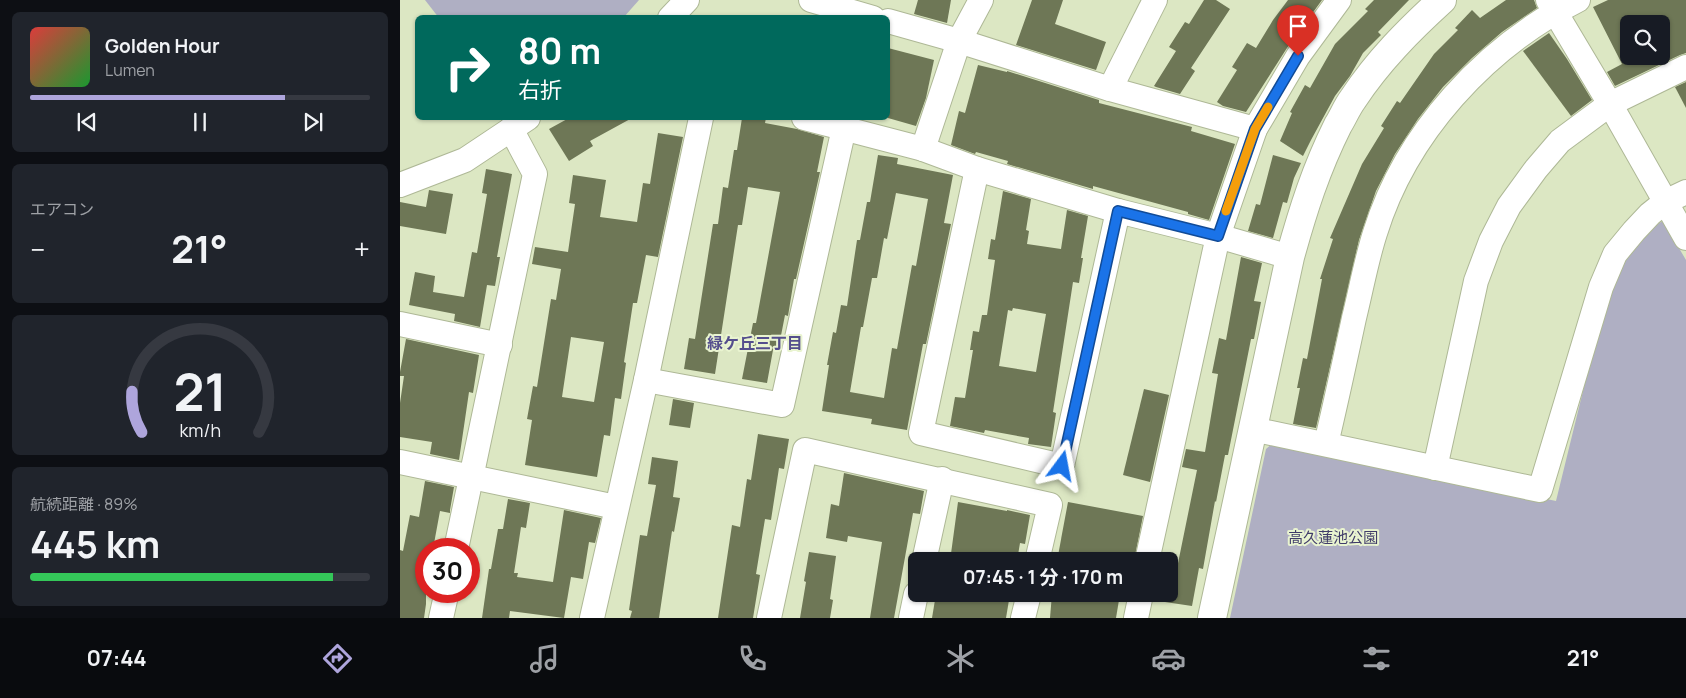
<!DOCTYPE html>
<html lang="ja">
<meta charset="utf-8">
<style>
body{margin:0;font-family:Manrope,"Noto Sans JP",sans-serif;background:#20242c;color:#f1f3f6;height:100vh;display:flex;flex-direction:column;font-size:19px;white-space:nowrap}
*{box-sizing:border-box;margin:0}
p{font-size:16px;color:#9ea1a6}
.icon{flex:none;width:28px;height:28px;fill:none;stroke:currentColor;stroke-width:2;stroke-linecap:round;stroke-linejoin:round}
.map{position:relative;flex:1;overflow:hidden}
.side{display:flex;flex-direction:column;gap:12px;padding:12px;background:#0d0f14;width:400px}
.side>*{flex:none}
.banner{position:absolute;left:15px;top:15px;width:475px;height:105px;border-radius:8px;box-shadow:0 1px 4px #0004;background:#00695c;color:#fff;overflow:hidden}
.buttons{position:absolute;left:1220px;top:15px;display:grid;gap:10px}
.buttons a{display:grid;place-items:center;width:50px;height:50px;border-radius:8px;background:#171b24;box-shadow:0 1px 4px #0004;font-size:25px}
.speed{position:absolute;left:15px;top:538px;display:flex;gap:10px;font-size:25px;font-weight:700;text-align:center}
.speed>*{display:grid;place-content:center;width:65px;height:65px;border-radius:50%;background:#171b24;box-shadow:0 1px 4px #0004;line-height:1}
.speed .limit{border:8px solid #d22;background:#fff;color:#111}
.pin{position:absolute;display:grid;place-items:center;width:42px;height:42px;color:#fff;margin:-51px -21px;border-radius:50% 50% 50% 0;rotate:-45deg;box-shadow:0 0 5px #0007}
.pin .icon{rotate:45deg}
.me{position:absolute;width:55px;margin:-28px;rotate:13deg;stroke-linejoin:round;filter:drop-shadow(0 0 4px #0008)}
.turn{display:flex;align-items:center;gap:18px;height:105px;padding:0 20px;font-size:22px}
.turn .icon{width:65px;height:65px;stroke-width:2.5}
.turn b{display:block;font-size:35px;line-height:42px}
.big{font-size:38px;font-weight:700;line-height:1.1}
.side .card{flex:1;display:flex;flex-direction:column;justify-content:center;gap:8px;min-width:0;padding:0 18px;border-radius:8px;background:#20242c}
.side .dial{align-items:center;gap:0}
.dial svg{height:130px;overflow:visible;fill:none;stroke:#363941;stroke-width:7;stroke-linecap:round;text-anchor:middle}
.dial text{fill:#f1f3f6;stroke:none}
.song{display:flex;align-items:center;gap:15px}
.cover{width:60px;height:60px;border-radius:8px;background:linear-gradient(135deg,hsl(0 70% 55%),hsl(130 70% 35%))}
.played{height:5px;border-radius:2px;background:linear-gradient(90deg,#aea5dc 75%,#363941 75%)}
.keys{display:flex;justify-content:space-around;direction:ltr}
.heat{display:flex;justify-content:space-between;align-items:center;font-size:28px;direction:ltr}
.charge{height:8px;border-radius:4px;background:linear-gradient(90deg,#34c759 89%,#363941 0)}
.trip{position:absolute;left:508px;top:552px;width:270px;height:50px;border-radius:8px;background:#171b24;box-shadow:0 1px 4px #0004;font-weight:700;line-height:50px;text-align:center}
.menu{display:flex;height:80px;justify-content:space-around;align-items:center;background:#090b0e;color:#9ea1a6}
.menu .icon{width:35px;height:35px}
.menu .on{color:#aea5dc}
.menu b{font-size:22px;color:#f1f3f6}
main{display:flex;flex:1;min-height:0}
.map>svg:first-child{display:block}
.green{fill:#afafc3}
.building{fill:#6e7756;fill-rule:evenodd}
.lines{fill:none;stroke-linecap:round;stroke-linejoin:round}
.street-casing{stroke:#aeb896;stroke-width:26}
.secondary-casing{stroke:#aeb896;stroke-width:30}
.street{stroke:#fff;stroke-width:24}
.secondary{stroke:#fff;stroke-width:28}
.route-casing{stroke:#114b97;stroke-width:12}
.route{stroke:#1a73e8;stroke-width:9}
.slow{stroke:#f59e0b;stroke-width:9}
.labels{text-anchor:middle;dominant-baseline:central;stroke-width:4;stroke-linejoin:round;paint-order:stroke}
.park-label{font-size:15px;fill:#403c69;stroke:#e9f4d0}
.neighbourhood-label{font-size:16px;font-weight:bold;fill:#544e8d;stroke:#e9f4d0}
</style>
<main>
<section class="side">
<div class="card">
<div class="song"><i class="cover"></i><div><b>Golden Hour</b><p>Lumen</p></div></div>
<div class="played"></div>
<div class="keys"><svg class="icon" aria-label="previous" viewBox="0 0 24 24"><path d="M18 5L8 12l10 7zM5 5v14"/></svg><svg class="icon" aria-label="pause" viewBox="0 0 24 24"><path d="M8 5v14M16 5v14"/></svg><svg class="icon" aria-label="next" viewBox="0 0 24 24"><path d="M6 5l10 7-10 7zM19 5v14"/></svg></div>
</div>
<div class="card"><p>エアコン</p>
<div class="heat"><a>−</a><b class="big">21°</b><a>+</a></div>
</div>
<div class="card dial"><svg viewBox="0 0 100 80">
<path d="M14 69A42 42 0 1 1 86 69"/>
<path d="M14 69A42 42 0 0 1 8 44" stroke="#aea5dc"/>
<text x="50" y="56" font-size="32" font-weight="700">21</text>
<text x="50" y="72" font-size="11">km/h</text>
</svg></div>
<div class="card"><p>航続距離 · 89%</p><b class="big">445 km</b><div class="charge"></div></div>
</section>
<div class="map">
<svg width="1286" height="618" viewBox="0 0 1286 618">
<rect width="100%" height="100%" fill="#dce7c3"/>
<g class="green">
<polygon points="25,0 239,0 224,17 39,18"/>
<polygon points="1263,221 1286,260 1286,618 830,618 866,449 875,441 1156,501 1209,285 1243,232"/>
</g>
<g class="building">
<polygon points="518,0 551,0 547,23 514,14"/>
<polygon points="632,0 663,0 655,24 706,42 696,70 616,45"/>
<polygon points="804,0 816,0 830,9 791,68 795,71 780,94 756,87 754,86 776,51 769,47 785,22 789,24"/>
<polygon points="888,0 922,0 887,48 846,112 823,106 817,102 837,70 832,67 847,43 856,48 873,20"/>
<polygon points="974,0 1009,0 978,32 981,35 963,53 950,76 935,96 911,140 903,156 880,141 892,113 890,112 905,85 910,88 935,44 968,11 965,9"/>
<polygon points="1106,0 1134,0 1137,8 1102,32 1072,58 1043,87 1018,119 995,154 976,191 959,240 916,428 893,424 900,388 897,388 903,358 907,359 922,279 920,279 933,239 930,238 962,164 984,128 981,126 997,101 1000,103 1034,54 1058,30 1055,28 1072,10 1080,18"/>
<path d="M1208,0h78v53l-6,2 -65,31 -8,-14 15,-8 -29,-57zM1229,24h32v32h-32z"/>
<polygon points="1149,33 1167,59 1192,100 1171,116 1123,51"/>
<polygon points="488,48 534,60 526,98 516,126 488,118"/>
<polygon points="578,65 607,72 607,71 699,100 699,103 792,127 791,131 835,144 809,220 788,214 788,212 693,186 693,189 607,164 608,161 576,152 575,154 551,145 559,111 565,113"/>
<polygon points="1286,82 1286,108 1275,87"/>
<polygon points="169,118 232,118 190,141 193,146 169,161 149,129"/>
<polygon points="342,118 366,118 365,123 397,129 424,137 417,172 420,172 396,279 394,279 388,316 385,315 378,351 373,350 367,383 342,379 353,323 356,323 380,192 348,187 342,225 338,225 315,374 284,369 289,338 295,339 313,224 318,224 323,187 328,188 334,150 337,150"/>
<path d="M258,133l25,4 -25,120 -12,-2 -9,48h-4l-9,59 2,1 -5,36 -6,-1 -5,38 -6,-1 -7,42 -72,-12 7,-45 -5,-1 6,-33 4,1 14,-88 5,1 5,-31 -29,-5 3,-17 33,5 7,-48 -6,-1 4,-28 33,5 -6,37 37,5 6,-39 7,1zM171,337l33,5 -10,60 -32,-5z"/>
<path d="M478,155l20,3 -1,6 56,11 -9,48 7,1 -25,120h-3l-16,86 -36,-6 1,-5 -50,-8 7,-46h-2l6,-33 3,1 5,-28 6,1 10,-66h3l7,-38h3zM496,193l32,6 -12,67 -4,-1 -15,84 -5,-1 -8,50 -34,-6 11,-65h2l9,-49h5l7,-40 3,1z"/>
<polygon points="873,155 901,163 894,178 887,203 883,202 873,238 848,231 856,204 860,205"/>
<polygon points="86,169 112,174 97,257 100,257 95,286 87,285 80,327 54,321 55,314 9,305 15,272 35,276 33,292 64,297 72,252 77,253 87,194 82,193"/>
<polygon points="29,190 53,194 46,234 0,226 0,202 26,207"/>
<path d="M603,191l28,8 -5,31 3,1 -2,13 34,5 6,-39 21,6 -7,42h2l-4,25 -6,-1 -20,130 3,1 -5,34 -23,-3 1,-6 -44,-8 -1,3 -34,-7 5,-29 10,1 8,-48h-3l3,-19 6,1 3,-17h5l8,-55 -7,-1 3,-20 4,1zM613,308l33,6 -10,58 -37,-6 9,-56 4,1z"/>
<polygon points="841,257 862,263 854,301 861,302 854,339 851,339 828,455 825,455 816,502 815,501 803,569 799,568 792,606 765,602 767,594 769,594 769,571 776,573 797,470 782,467 786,449 805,452 818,374 812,373 819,338 826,340"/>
<polygon points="6,339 79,355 73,393 69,392 59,460 30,454 32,442 0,437 0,403 4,376 0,376 0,372"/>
<polygon points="744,389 769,395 750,482 723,475"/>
<polygon points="273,399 294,403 290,428 269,425"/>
<polygon points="358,434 389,439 384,469 379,468 371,520 365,519 356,574 360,575 353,618 318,618 332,525 340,527 347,479 351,480"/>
<polygon points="252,457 278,461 273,497 280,498 274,532 272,531 259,618 230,618 232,611 229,610 240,535 247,536 256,485 248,484"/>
<polygon points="444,473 524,491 520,514 513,513 494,618 470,618 482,542 448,536 447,542 426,538 431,504 439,506"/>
<polygon points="25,481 54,487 50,510 50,513 40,511 33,549 26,549 26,604 24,618 0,618 0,550 3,551 10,515 19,517"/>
<polygon points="108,499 130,503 126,528 121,527 114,573 118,573 117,577 153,582 164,510 201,518 195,543 189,542 183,579 171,577 164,618 110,611 109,618 82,618 89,569 91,569 98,529 103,529"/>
<polygon points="558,502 607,511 607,510 630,515 625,544 620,543 617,561 550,561"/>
<polygon points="668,502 743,516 734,561 657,561"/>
<polygon points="409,552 436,556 430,599 433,600 430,618 400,618 406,582 404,581"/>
<polygon points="536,594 562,594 609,600 606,618 532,618"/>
<polygon points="652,594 720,594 716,618 650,618"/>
</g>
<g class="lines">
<g class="street-casing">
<g id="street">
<polyline points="411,0 473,18"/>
<polyline points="1148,0 1210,104 1286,238"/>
<polyline points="270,18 287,0"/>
<polyline points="488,21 559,41 710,89 855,129"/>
<polyline points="710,89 755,0"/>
<polyline points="404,118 523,149 577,169 718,211 818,236 890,257"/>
<polyline points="523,149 559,41 581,0"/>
<polyline points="577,169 521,433 662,466 718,211"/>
<polyline points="0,185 65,160 128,118"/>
<polyline points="0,324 100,345"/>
<polyline points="246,380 382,405 444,128"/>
<polyline points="852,429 1140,490 1201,287 1215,254 1234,231 1250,214 1265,202 1286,192"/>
<path d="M926,444c10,-42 19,-84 28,-126 7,-28 12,-57 21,-85 31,-100 110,-186 203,-233"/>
<polyline points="0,462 216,507"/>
<polyline points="1035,468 1076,281 1091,241 1109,206 1136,169 1160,141 1210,104 1286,67"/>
<polyline points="56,549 135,174 111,129"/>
<polyline points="524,561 542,479"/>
<polyline points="747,561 818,236 855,129 898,56 939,0"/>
<polyline points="41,618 47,591"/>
<polyline points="192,618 246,380 301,118"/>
<polyline points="369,618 405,450 650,505 637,561"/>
<polyline points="511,618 516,594"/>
<polyline points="623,618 629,594"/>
<polyline points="736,618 741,594"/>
</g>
</g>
<g class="secondary-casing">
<path id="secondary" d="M812,618l78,-361c13,-47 26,-88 48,-132 5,-8 9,-18 15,-26 25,-38 56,-69 89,-99"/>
</g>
<use href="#street" class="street"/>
<use href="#secondary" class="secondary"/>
</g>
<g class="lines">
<g class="route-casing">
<polyline id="route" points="662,466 718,211 818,236 855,129 898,56"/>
</g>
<use href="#route" class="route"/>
<polyline class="slow" points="826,211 855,129 868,107"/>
</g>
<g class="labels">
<g class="park-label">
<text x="933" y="537">高久蓮池公園</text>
</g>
<g class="neighbourhood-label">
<text x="355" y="343">緑ケ丘三丁目</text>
</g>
</g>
</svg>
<div class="buttons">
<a><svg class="icon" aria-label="search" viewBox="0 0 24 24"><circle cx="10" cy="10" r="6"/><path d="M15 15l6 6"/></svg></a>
</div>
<div class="speed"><div class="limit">30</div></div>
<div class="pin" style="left:898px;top:56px;background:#d93025"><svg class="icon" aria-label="arrive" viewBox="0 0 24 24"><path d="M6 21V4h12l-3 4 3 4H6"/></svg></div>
<svg class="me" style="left:662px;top:466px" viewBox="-20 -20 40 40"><path d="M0-17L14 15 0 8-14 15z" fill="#1a73e8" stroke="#fff" stroke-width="4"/></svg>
<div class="trip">07:45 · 1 分 · 170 m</div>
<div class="banner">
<div class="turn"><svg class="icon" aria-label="right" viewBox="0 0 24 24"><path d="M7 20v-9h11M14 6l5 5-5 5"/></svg><div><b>80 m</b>右折</div></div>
</div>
</div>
</main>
<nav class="menu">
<b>07:44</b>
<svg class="icon on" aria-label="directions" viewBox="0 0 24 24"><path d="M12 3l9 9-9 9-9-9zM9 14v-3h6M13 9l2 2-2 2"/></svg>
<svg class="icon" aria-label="music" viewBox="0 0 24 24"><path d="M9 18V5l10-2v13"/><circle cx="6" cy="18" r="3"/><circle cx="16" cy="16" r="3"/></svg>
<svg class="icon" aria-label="phone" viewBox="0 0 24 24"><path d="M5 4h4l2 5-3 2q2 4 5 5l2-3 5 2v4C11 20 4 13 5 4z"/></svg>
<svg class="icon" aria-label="climate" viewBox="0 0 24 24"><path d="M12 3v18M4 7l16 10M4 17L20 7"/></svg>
<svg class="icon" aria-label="car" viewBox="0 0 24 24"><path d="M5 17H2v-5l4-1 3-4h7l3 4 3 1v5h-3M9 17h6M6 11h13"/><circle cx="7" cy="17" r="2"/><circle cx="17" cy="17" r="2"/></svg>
<svg class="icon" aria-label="filters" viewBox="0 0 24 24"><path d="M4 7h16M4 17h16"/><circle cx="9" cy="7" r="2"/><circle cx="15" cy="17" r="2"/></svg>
<b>21°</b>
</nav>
